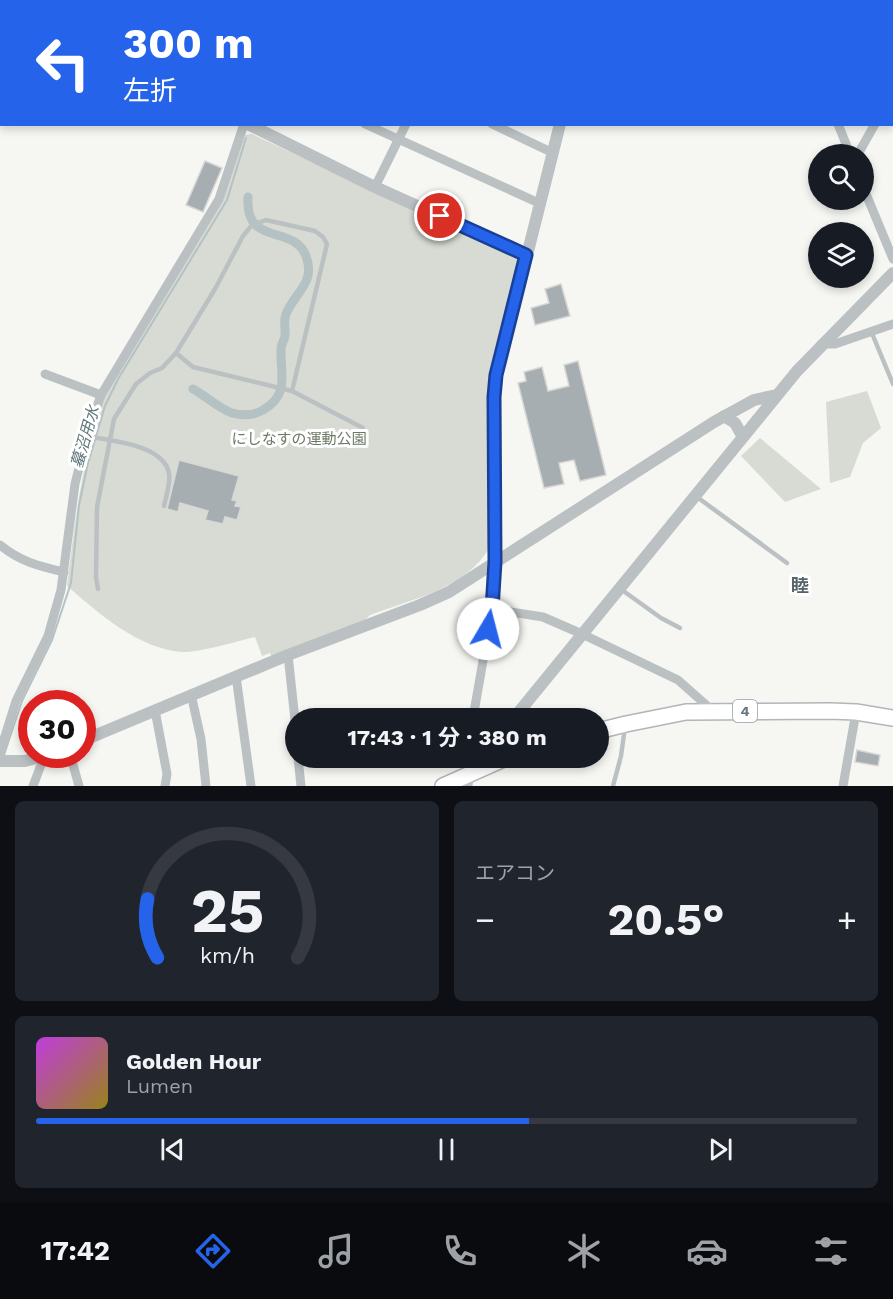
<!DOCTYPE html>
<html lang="ja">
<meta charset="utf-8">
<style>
body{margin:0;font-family:"Work Sans","Noto Sans JP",sans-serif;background:#20242c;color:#f1f3f6;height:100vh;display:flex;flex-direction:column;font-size:22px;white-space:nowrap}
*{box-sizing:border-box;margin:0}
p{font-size:20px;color:#9ea1a6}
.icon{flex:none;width:33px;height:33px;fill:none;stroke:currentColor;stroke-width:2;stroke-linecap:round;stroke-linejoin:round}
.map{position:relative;height:786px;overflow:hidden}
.side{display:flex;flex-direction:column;gap:15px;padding:15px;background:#0d0f14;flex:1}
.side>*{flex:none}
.guide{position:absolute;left:0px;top:0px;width:894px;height:126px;box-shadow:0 3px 9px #0003;background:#2563eb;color:#fff;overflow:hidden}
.controls{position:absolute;left:808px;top:144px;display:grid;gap:12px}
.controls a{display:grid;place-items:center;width:66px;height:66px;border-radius:50%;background:#171b24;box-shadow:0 3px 9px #0003;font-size:30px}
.speed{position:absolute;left:18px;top:690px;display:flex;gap:12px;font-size:30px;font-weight:700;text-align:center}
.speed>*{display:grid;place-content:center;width:78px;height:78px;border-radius:50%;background:#171b24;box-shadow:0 3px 9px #0003;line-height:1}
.speed .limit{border:9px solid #d22;background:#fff;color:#111}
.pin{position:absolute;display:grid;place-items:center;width:51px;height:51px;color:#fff;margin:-26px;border:3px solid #fff;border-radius:50%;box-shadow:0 2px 6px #0007}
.me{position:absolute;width:66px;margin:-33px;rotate:8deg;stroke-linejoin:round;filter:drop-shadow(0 0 4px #0008)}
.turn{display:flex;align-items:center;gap:21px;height:126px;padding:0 24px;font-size:27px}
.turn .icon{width:78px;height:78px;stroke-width:2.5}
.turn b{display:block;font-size:42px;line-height:51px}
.big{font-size:45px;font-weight:700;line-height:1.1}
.side .card{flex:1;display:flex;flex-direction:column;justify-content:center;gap:9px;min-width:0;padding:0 21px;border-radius:9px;background:#20242c}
.side .dial{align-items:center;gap:0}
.dial svg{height:156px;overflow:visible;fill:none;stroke:#363941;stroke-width:7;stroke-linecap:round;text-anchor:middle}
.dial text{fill:#f1f3f6;stroke:none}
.song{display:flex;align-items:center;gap:18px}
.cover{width:72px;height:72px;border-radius:9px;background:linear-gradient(135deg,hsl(290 70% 55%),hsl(50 70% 35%))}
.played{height:6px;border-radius:3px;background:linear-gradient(90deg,#2563eb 60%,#363941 60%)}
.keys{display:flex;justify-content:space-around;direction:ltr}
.heat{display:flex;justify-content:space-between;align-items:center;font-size:33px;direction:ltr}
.side .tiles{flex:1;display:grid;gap:15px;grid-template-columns:1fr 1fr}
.card:last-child{grid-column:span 2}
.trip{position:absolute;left:285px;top:708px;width:324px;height:60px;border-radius:30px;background:#171b24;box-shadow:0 3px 9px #0003;font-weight:700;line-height:60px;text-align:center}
.tab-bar{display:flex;height:96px;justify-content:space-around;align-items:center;background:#090b0e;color:#9ea1a6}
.tab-bar .icon{width:42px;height:42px}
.tab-bar .current{color:#2563eb}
.tab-bar b{font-size:27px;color:#f1f3f6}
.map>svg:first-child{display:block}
.green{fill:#d7dbd3}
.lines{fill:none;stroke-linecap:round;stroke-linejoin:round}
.stream{stroke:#b4c2c4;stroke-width:2}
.canal{stroke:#b4c2c4;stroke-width:9}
.building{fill:#a6aeb2;stroke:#d8d7d6;stroke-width:1.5}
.trunk-casing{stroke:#b1b6b8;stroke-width:18}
.service{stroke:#bbc1c3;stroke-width:4.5}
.minor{stroke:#bbc1c3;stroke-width:9}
.tertiary{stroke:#bbc1c3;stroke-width:12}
.trunk{stroke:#fff;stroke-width:15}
.route-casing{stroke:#184099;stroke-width:15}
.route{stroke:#2563eb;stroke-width:10}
.labels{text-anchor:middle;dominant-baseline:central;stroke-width:6;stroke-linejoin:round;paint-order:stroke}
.shield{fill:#fff;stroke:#929ea3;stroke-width:1.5}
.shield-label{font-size:14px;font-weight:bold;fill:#64757b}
.park-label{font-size:15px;fill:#6d7966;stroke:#fff}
.water-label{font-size:16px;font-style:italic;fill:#637b7e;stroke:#fff}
.quarter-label{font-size:18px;font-weight:bold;fill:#556267;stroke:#fff}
</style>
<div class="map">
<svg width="893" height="786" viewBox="0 0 893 786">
<rect width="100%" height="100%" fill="#f6f6f3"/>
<g class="green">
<path d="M252,134l268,126 -26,92 -6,33 1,163c-22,40 -79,52 -119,67l-5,5 -94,36 -1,-3 -8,3 -7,-19c-17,4 -57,16 -73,15 -45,-4 -82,-38 -115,-66 8,-66 15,-128 38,-191l117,-195 22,-65z"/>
<polygon points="867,391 881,428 863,443 850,477 830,483 826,402"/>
<polygon points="760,438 821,489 785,502 741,456"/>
</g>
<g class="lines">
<g class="stream">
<polyline points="312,2 313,0"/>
<polyline points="4,755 22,701 52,640 71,583 79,505 88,463 105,406 118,379 227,200 246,138"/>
</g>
<path class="canal" d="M193,389c13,7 25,19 39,24 11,3 21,3 31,-3 27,-15 17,-36 18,-61 0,-5 3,-8 4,-13 1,-7 -2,-15 1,-22 9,-22 30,-31 20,-58 -13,-33 -61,-8 -58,-59"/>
</g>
<g class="building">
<polygon points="205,161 222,168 203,212 186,205"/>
<polygon points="561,284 570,316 535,325 531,308 549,303 545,289"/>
<polygon points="578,361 606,475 580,481 574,460 559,463 564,484 544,488 518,383 526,381 524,372 542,367 548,391 569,386 564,365"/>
<polygon points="179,460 239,476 232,500 237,501 235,506 241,507 237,520 225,517 223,524 205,520 208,511 180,503 178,512 167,509"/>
<polygon points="857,750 880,755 878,766 855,762"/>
</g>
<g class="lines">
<g class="trunk-casing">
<g id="trunk">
<polyline points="598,731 626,724 686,712 830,711 856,712 893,718"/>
<polyline points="443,786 506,758"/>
</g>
</g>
<g class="service">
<polyline points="871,331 893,384"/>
<polyline points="176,353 193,367 292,391"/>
<path d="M87,436c23,5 76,8 82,37 2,9 -3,23 -5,33"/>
<polyline points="697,497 787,563"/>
<polyline points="98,589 96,577 97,507 114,419 136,384 150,373 162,368 176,353 215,289 243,236 252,225 266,220 315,231 323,237 327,244 292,391 363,428"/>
<polyline points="622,590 661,618 680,628"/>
<polyline points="613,786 621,756 625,727"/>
</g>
<g class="minor">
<polyline points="334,0 337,2"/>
<polyline points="443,0 446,2"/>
<polyline points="553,0 557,2"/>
<polyline points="822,0 824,0"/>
<polyline points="320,2 321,0"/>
<polyline points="655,2 656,0"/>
<polyline points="892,91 893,90"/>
<polyline points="365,124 541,204"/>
<polyline points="492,124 553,153"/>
<polyline points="838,124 850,154"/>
<polyline points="858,154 875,124"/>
<polyline points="375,187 406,124"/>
<polyline points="864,189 893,259"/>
<polyline points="821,344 835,344 893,324"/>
<polyline points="45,374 101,395"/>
<path d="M0,545c21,17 39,21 64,27"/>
<polyline points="492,609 543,617 582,634 678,680 713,711"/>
<polyline points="288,655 296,729"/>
<polyline points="236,676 251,786"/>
<polyline points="191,694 201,739 206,786"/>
<polyline points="155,710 167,774 165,786"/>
<polyline points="473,718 492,609 495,562"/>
<polyline points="0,752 16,701 48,636 61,590 75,484 87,436 101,395 219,199 244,124"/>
<polyline points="70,754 79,786"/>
<polyline points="298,758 301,786"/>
<polyline points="33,786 44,757"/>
<polyline points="468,786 471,758"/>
<polyline points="843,786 856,712"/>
</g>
<g class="tertiary">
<polyline points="583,2 583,0"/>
<polyline points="248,124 375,187 526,255"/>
<polyline points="724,416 735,423 743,437"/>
<polyline points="495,562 494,397 497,375 560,124"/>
<polyline points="514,718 797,371 893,273"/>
<polyline points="82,741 288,655 420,605 449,592 714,422 754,400 777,395"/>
<polyline points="0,761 25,761 49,754"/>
</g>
<use href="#trunk" class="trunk"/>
</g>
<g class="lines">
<g class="route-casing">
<polyline id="route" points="440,216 526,255 496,375 494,397 495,562 492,609 488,629"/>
</g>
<use href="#route" class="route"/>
</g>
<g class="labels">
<rect class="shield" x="733" y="700" width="24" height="22" rx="4.5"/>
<g class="shield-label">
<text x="745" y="711">4</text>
</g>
<g class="park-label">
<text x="299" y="439">にしなすの運動公園</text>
</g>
<g class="water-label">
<text transform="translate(85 437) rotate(-74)">蟇沼用水</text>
</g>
<g class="quarter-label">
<text x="800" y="585">睦</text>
</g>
</g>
</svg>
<div class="controls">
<a><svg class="icon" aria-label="search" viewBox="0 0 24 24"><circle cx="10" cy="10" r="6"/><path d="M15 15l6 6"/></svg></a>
<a><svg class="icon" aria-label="layers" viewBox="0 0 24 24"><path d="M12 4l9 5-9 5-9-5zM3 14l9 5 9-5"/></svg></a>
</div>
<div class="speed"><div class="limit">30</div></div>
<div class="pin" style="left:440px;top:216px;background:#d93025"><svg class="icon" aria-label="arrive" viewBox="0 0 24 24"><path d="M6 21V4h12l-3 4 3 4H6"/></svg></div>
<svg class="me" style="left:488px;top:629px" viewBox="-20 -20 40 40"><circle r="19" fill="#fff"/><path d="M0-13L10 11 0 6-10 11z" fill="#2563eb"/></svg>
<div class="trip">17:43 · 1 分 · 380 m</div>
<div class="guide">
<div class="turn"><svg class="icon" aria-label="left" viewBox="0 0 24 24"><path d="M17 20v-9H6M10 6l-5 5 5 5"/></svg><div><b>300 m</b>左折</div></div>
</div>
</div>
<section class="side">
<div class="tiles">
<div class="card dial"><svg viewBox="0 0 100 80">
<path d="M14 69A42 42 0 1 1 86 69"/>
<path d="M14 69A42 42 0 0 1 9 39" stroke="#2563eb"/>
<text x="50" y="56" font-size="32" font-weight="700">25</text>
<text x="50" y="72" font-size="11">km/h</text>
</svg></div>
<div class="card"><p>エアコン</p>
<div class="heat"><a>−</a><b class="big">20.5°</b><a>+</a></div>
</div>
<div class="card">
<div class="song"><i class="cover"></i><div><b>Golden Hour</b><p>Lumen</p></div></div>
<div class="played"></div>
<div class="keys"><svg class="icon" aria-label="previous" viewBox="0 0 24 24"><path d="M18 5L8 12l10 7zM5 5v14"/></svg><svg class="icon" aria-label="pause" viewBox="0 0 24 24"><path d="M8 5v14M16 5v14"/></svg><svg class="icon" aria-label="next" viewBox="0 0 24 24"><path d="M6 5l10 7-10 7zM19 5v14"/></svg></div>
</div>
</div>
</section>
<nav class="tab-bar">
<b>17:42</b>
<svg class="icon current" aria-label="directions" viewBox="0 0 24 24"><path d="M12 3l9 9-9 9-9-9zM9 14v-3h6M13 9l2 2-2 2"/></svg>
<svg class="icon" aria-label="music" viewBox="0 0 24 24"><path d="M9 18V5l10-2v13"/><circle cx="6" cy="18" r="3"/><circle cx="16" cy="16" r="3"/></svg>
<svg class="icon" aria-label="phone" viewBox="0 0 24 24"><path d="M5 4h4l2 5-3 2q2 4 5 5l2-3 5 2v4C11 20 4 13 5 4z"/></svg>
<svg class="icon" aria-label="climate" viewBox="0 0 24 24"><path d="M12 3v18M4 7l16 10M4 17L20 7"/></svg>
<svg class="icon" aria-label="car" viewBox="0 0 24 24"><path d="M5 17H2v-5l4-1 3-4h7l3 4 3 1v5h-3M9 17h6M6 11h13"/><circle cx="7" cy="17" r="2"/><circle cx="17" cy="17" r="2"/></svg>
<svg class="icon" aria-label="filters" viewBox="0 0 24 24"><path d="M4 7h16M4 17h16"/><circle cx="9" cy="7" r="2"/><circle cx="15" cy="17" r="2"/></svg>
</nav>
